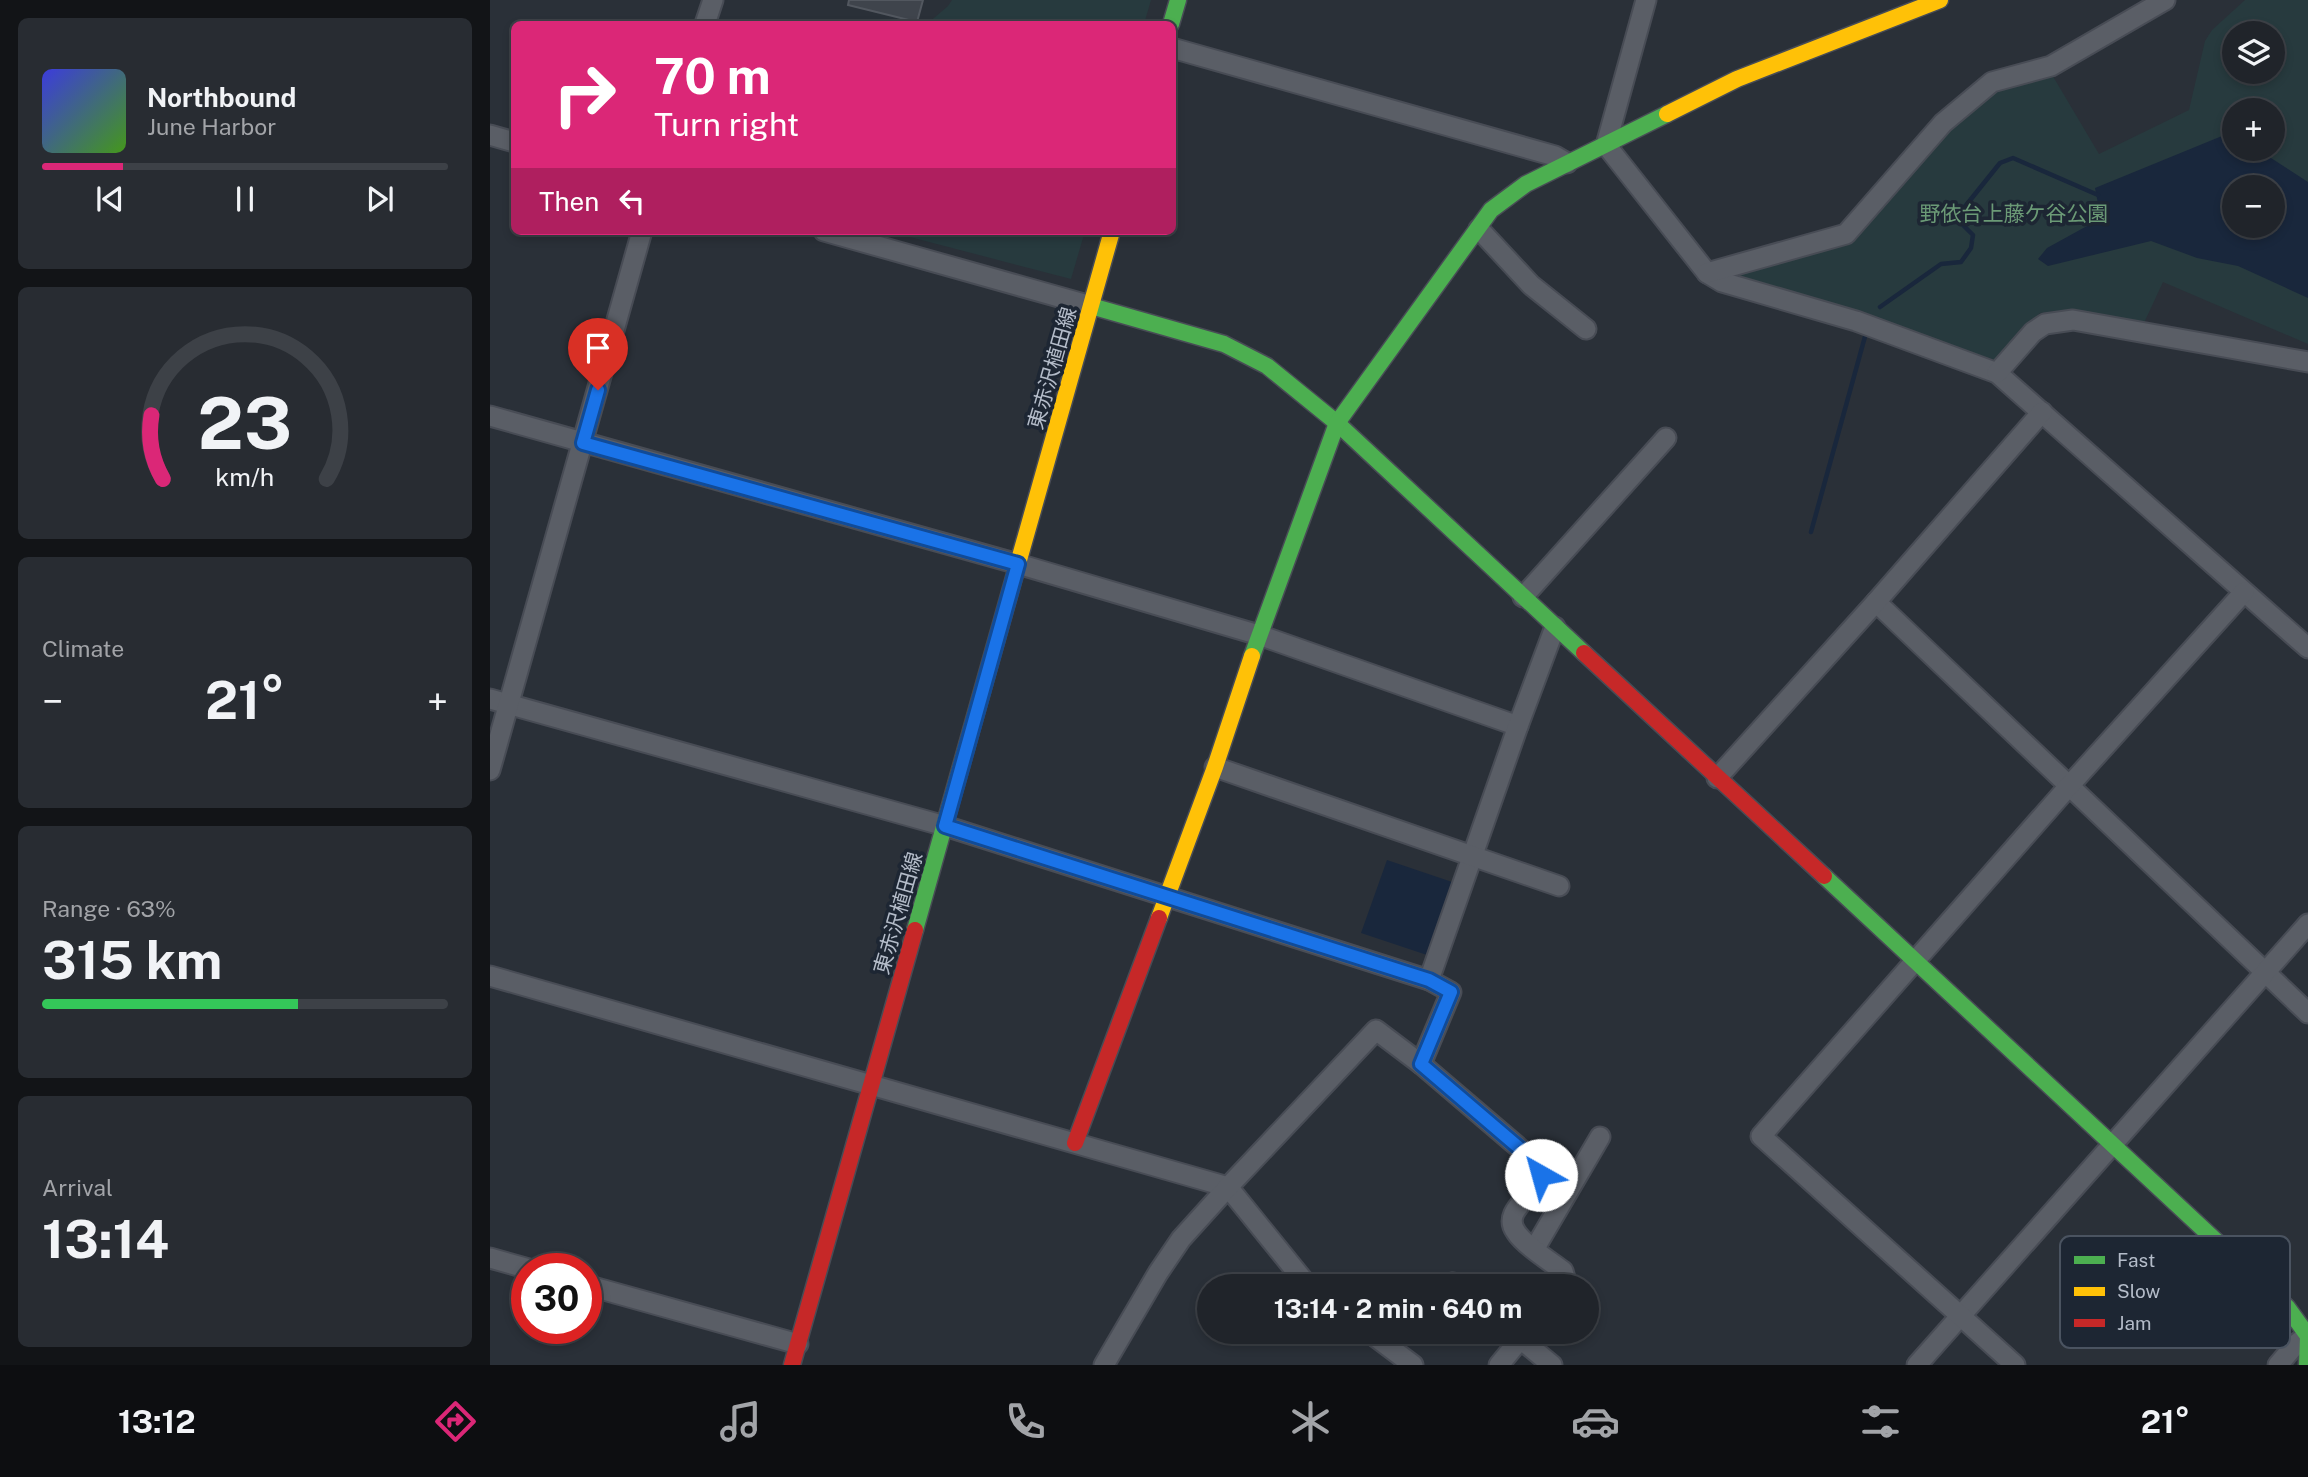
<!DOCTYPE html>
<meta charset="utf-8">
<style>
body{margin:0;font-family:"Public Sans","Noto Sans JP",sans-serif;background:#282c32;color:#f1f3f6;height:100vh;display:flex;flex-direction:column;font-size:26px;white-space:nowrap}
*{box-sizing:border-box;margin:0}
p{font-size:23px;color:#a2a4a8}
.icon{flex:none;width:38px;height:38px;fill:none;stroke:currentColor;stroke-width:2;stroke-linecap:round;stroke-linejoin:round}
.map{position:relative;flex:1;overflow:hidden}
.details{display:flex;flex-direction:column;gap:18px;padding:18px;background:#121417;width:490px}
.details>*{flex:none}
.top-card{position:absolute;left:21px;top:21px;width:665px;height:214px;border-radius:10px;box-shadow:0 4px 10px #0003,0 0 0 2px #3d4147;background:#db2777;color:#fff;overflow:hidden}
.tools{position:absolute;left:1732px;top:21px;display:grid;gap:14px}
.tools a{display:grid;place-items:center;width:63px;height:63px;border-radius:50%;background:#20242a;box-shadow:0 4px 10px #0003,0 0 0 2px #3d4147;font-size:35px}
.speed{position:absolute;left:21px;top:1253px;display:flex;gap:14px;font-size:35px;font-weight:700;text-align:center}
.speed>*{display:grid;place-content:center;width:91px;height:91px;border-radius:50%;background:#20242a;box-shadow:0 4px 10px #0003,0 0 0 2px #3d4147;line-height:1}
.speed .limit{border:10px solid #d22;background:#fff;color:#111}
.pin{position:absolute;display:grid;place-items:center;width:60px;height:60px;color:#fff;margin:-72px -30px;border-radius:50% 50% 50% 0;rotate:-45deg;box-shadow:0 0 7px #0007}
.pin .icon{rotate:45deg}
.me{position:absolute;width:77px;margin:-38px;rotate:322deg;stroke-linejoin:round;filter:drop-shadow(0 0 5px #0008)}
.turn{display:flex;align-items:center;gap:24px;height:147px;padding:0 28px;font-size:32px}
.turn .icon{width:91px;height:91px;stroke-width:2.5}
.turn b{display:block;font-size:49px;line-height:60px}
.then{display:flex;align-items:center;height:66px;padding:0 28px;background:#0003;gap:14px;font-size:26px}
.big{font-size:52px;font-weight:700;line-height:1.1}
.details .widget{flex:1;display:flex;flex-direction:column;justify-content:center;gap:10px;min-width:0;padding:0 24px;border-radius:10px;background:#282c32}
.details .dial{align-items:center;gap:0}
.dial svg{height:182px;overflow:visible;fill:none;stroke:#3d4147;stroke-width:7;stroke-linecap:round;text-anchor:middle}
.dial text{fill:#f1f3f6;stroke:none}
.song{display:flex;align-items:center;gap:21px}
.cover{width:84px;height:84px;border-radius:10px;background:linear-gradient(135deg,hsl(240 70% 55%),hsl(100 70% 35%))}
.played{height:7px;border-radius:4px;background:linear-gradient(90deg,#db2777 20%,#3d4147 20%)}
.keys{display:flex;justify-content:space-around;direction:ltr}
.heat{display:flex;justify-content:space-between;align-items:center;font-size:38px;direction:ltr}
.charge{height:10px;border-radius:5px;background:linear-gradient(90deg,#34c759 63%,#3d4147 0)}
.trip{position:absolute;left:707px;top:1274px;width:402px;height:70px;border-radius:35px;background:#20242a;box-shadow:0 4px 10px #0003,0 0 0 2px #3d4147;font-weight:700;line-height:70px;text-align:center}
.dock{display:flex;height:112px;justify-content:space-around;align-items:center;background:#0d0e11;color:#a2a4a8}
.dock .icon{width:49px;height:49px}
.dock .selected{color:#db2777}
.dock b{font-size:32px;color:#f1f3f6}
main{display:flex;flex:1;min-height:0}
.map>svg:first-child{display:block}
.green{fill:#273a3e;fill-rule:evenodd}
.water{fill:#19273c;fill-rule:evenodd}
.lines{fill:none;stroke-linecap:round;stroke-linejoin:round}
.stream{stroke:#19273c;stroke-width:4.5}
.building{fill:#3f444c;stroke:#52575f;stroke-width:2}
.street-casing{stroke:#484c55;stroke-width:23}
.fast-casing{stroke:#484c55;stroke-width:19}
.slow-casing{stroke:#484c55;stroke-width:19}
.jam-casing{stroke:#484c55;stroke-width:19}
.street{stroke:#5a5e66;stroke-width:19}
.fast{stroke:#4caf50;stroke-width:16}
.slow{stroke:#ffc107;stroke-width:16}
.jam{stroke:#c62828;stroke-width:16}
.route-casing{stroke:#114b97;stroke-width:18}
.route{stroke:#1a73e8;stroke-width:12}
.labels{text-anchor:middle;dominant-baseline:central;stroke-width:7;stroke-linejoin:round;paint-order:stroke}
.park-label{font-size:21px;fill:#6b9a76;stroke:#1d2633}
.street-label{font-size:21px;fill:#b4bcc9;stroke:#1d2633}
.key{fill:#1d2633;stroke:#4a5360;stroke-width:2}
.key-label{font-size:19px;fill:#b4bcc9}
</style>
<main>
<section class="details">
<div class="widget">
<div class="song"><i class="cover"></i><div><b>Northbound</b><p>June Harbor</p></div></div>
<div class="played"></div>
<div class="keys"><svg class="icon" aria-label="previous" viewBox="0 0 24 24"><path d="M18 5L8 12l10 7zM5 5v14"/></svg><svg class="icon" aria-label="pause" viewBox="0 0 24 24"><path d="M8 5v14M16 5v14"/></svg><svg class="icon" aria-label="next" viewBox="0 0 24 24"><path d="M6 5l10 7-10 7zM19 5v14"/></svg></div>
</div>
<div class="widget dial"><svg viewBox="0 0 100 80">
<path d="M14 69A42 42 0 1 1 86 69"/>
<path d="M14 69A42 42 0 0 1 9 41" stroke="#db2777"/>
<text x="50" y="56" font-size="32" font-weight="700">23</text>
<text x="50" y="72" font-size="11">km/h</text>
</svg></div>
<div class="widget"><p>Climate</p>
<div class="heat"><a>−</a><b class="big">21°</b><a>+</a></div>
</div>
<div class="widget"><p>Range · 63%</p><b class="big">315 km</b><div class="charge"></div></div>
<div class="widget"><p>Arrival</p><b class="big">13:14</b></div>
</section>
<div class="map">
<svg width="1818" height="1365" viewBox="0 0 1818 1365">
<rect width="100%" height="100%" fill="#2a3038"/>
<g class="green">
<polygon points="462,0 661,0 654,24 437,24 458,6"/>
<path d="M1755,0h63v344l-145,-62 -20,43 -68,-16 -35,4 -45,47 -273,-86 132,-37 93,-105 49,-40 55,-19 48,81 90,-44 16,-69 7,-11zM1745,33h38v39h-38zM1745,110h38v39h-38zM1745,187h38v39h-38z"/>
<polygon points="397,231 595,231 581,279"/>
</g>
<g class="water">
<path d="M1732,136l13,1v12h22l51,33v116l-70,-32 -41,-8 -46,-17 -103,25 -10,-7 9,-11 40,-22 12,-17 -4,-21zM1745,187h38v39h-38z"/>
<polygon points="897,860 962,882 937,955 871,933"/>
</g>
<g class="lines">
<g class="stream">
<polyline points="1390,307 1451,264 1471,262 1481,248 1483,235 1473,225 1469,214 1510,163 1523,158 1608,195"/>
<polyline points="1321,532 1376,333"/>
</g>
</g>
<polygon class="building" points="359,0 433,0 427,22 358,5"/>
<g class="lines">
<g class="street-casing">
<g id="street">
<polyline points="1156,0 1116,145 1217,273 1232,282 1366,321 1507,373 1818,648"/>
<polyline points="215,24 223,0"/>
<polyline points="682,48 1065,156 1077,163"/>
<polyline points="0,135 24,142"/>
<polyline points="989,229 1041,285 1096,329"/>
<polyline points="334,231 601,306"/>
<polyline points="1217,273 1356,234 1453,123 1502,82 1561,66 1675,0"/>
<polyline points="1507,373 1543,332 1555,324 1583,320 1818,362"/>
<polyline points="0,416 528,564 769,635 1028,726"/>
<polyline points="1033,597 1176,438"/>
<polyline points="1386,602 1818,1013"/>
<polyline points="0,699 455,826 939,980 1028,726 1065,627"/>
<polyline points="725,767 1069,886"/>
<polyline points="0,770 152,231"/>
<polyline points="1227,778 1386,602 1552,412"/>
<polyline points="0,976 738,1187 818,1286"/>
<polyline points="931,1064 961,992 939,980"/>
<polyline points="1045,1248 1110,1137"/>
<polyline points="0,1258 39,1269"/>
<polyline points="963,1283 967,1286"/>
<polyline points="96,1285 308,1344"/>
<polyline points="879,1332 923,1365"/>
<polyline points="1022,1332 1062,1365"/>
<path d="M614,1365l54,-92 23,-34 47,-52 148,-157 45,34 117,100c1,4 3,7 2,11 -2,20 -40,35 -24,57 7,12 35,30 47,39l2,7 -3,8"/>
<polyline points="1009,1365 1036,1332"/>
<polyline points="1427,1365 1818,924"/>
<polyline points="1525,1365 1271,1136 1579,786 1754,592"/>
<polyline points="1788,1365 1806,1344 1818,1335"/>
</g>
</g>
<g class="fast-casing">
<g id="fast">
<polyline points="681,24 688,0"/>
<polyline points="601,306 734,344 777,366 847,423 1094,653"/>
<polyline points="762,656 847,423 1001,210 1036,184 1177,114"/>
<polyline points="1334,876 1797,1307 1818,1336 1817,1365"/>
<polyline points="425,930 527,567"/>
</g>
</g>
<g class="slow-casing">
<g id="slow">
<polyline points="1177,114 1247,79 1450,0"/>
<polyline points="527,567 622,231"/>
<polyline points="669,918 725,767 762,656"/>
</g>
</g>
<g class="jam-casing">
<g id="jam">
<polyline points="1094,653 1334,876"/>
<polyline points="585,1143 669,918"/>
<polyline points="302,1365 425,930"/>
</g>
</g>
<use href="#street" class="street"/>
<use href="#fast" class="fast"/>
<use href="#slow" class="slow"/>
<use href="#jam" class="jam"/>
</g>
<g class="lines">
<g class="route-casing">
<polyline id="route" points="108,390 93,443 528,564 455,826 939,980 961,992 931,1064 1048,1164 1051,1175"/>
</g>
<use href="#route" class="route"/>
</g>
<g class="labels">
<g class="park-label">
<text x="1524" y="213">野依台上藤ケ谷公園</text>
</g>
<g class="street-label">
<text transform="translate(562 368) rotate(-74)">東赤沢植田線</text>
<text transform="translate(408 913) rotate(-74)">東赤沢植田線</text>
</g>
</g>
<rect x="1570" y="1236" width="230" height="112" rx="10" class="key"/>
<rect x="1584" y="1256" width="31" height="8" fill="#4caf50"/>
<rect x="1584" y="1287" width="31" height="9" fill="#ffc107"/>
<rect x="1584" y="1319" width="31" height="8" fill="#c62828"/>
<g class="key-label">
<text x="1627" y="1267">Fast</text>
<text x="1627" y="1298">Slow</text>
<text x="1627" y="1330">Jam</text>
</g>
</svg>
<div class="tools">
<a><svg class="icon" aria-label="layers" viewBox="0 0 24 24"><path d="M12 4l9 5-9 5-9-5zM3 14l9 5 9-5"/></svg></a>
<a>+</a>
<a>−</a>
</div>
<div class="speed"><div class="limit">30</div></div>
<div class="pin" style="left:108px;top:390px;background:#d93025"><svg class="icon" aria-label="arrive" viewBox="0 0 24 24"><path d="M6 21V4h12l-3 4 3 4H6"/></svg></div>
<svg class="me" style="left:1051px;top:1175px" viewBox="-20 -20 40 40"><circle r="19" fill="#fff"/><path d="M0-13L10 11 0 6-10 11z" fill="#1a73e8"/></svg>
<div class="trip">13:14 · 2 min · 640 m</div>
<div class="top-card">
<div class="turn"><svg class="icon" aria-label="right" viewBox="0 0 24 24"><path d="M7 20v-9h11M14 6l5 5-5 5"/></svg><div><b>70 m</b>Turn right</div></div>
<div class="then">Then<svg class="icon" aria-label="left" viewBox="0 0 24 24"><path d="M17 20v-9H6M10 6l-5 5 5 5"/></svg></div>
</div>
</div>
</main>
<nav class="dock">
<b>13:12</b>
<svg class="icon selected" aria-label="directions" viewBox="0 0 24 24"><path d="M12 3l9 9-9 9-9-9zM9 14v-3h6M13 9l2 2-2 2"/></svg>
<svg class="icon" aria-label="music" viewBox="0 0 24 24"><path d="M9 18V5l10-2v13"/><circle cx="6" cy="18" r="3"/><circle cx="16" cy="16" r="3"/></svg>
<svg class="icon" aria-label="phone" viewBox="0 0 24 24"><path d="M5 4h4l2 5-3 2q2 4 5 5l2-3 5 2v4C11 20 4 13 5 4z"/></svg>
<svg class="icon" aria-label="climate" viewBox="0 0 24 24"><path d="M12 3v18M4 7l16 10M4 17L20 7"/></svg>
<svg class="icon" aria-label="car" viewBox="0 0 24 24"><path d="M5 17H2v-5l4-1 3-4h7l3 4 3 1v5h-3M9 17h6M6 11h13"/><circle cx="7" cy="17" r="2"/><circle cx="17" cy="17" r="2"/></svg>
<svg class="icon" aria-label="filters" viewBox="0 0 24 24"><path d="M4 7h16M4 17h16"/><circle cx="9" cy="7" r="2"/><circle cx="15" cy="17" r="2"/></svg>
<b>21°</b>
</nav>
